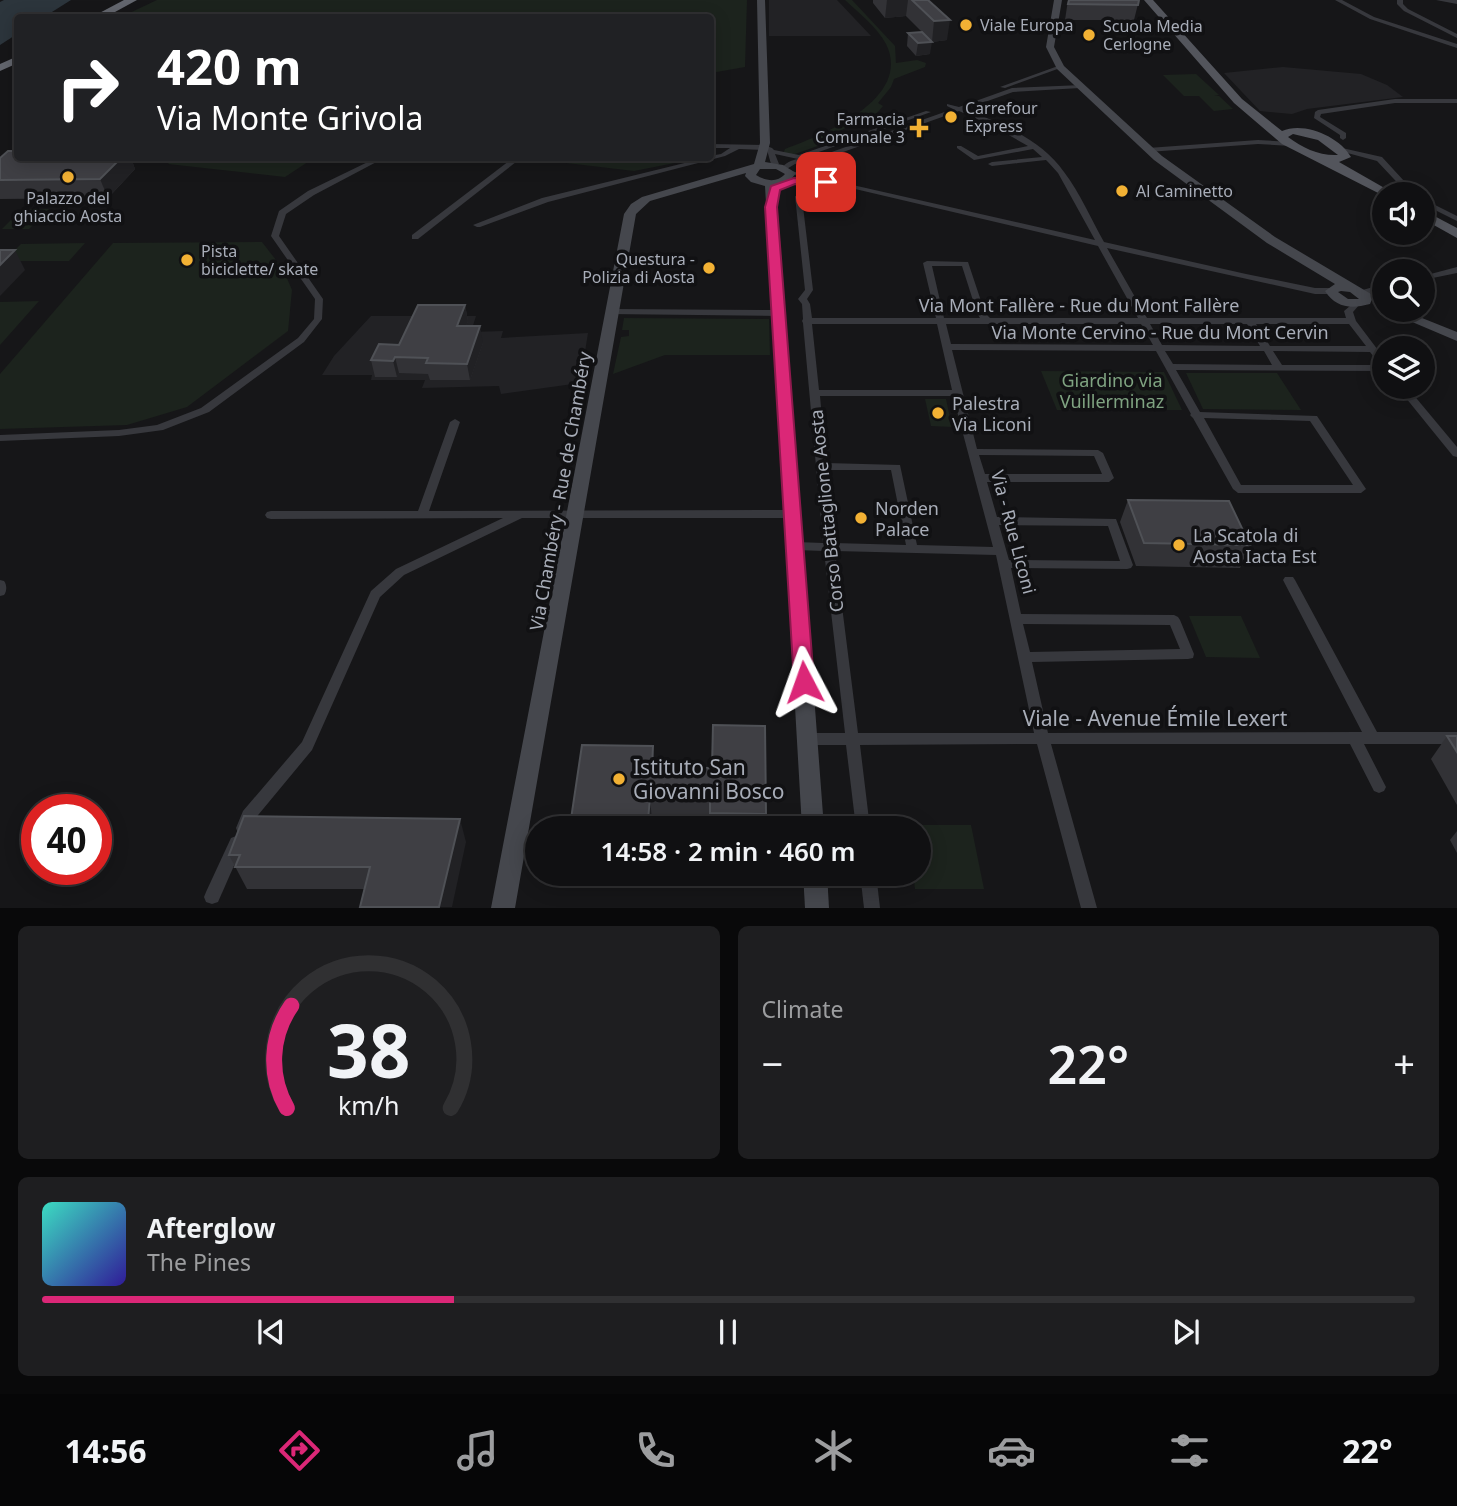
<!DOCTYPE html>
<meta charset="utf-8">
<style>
body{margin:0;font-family:"Noto Sans",sans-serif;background:#1e1e20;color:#f1f3f6;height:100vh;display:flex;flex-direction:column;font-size:26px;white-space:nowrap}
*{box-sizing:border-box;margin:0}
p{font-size:23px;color:#9c9d9f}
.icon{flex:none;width:38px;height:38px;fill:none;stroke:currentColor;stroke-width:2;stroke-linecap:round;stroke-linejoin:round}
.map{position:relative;height:908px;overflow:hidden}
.panel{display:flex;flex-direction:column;gap:18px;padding:18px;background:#09090a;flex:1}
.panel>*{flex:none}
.guide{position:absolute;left:14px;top:14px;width:700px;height:147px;border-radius:7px;box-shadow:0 4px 18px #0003,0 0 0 2px #303032;background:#202124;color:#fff;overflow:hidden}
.buttons{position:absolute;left:1372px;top:182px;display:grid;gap:14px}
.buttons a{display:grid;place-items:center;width:63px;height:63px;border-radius:50%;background:#101012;box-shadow:0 4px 18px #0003,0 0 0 2px #303032;font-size:35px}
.speed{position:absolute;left:21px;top:794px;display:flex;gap:14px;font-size:35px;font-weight:700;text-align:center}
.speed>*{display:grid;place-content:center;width:91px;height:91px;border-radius:50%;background:#101012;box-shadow:0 4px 18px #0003,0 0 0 2px #303032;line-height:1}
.speed .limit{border:10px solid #d22;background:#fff;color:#111}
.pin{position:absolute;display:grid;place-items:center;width:60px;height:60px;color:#fff;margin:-30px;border-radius:14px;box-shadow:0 4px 10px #0006}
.me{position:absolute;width:77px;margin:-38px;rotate:356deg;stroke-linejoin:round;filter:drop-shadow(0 0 5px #0008)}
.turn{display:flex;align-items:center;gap:24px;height:147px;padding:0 28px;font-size:32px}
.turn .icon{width:91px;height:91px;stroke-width:2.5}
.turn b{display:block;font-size:49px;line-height:60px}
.big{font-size:52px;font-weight:600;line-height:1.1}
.panel .tile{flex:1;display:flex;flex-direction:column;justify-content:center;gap:10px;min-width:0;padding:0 24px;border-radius:10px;background:#1e1e20}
.panel .dial{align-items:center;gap:0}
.dial svg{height:182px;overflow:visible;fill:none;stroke:#303032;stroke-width:7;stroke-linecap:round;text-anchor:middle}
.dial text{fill:#f1f3f6;stroke:none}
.song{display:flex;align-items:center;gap:21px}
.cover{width:84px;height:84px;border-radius:10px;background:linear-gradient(135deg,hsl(170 70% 55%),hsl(250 70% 35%))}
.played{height:7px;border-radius:4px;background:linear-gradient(90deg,#db2777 30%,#303032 30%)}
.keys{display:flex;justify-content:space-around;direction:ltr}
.heat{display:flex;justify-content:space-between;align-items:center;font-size:38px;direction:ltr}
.panel .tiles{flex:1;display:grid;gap:18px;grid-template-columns:1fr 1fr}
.tile:last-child{grid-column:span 2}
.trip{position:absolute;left:525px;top:816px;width:406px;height:70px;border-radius:35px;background:#101012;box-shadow:0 4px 18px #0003,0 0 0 2px #303032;font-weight:600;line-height:70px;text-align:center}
.menu{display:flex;height:112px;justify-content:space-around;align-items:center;background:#060607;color:#9c9d9f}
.menu .icon{width:49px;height:49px}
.menu .active{color:#db2777}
.menu b{font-size:32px;color:#f1f3f6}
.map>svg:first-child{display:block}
.built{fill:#222225}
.green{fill:#1c231d}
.water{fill:#2c353c}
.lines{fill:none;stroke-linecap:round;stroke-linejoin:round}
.street{fill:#37383d;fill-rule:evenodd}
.secondary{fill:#45474d;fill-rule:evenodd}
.primary{fill:#53555c;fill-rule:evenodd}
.highway{fill:#63666e;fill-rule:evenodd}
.wall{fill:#323236}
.shaded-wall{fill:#212124}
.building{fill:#3f3f44;stroke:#4f5156;stroke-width:2}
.route{fill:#db2777;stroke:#8e194d;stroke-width:2}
.poi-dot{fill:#f2b134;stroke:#111113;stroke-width:2.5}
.labels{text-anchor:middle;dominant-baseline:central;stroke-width:7;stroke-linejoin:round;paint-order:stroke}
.far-poi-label{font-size:16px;fill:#a8adb8;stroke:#111113;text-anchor:start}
.street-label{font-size:18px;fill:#a8adb8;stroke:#111113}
.park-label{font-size:18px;fill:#7fa381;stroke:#111113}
.poi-label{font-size:18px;fill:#a8adb8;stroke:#111113;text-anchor:start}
.near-street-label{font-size:21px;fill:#a8adb8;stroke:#111113}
.near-poi-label{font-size:21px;fill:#a8adb8;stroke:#111113;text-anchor:start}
</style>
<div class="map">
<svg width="1457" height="908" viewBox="0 0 1457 908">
<rect width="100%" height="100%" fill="#161618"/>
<g class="built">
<polygon points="769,0 837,0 871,36 769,36"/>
<polygon points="1283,67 1361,74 1387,85 1403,97 1307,109 1292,114 1260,111 1224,73"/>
<polygon points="371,316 476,316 471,332 503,331 501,338 588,333 580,383 501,394 499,386 422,388 425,380 371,380 372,375 322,375 334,356"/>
</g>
<g class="green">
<polygon points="157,0 747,0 745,67 711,73 710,18 121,17"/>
<path d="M845,0h7l43,46 1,17 21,-3 9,3 -1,4 -31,12 -3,8 -13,16 5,3 -6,7 -6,3 1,3 -7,-1 -41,21 5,3 -34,12h-12l2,-5c38,-14 128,-50 101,-105 -9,-17 -27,-31 -41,-44z"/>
<polygon points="1196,74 1219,95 1214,96 1219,96 1233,109 1214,111 1199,96 1184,96 1163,75"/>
<polygon points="174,158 314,158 285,177 168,164"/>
<polygon points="563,158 700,158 634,171 558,162"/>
<polygon points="22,209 49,209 29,229 2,229"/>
<polygon points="262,242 283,269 292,290 288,331 187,407 127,425 0,429 0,374 113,243"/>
<polygon points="85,243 69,261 4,261 21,244"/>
<polygon points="39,301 0,345 0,302"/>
<polygon points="624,318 769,319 770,355 665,355 613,374 621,337 629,336 629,330 622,330"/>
<polygon points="1041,371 1164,372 1182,410 1057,410"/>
<polygon points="1186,373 1277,373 1301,410 1203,409"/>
<polygon points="925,399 946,399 952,427 931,426"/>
<polygon points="1189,616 1241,616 1260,658 1206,657"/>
<polygon points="906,825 971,825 984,889 915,889 913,873 919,873 919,828 907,828"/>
</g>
<polygon class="water" points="4,0 71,0 44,17 18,18 17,34 0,45 0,2"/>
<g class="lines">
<g class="street">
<polygon points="1335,0 1342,0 1374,17 1457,44 1457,48 1370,19"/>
<polygon points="1397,0 1403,0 1403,4 1408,9 1457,34 1457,38 1404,11 1397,4"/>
<polygon points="1436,0 1457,0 1457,4"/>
<polygon points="1058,66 1063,67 1005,88 1000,87"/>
<path d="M1082,85l1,1 -3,2 -67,4 -48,17c35,14 77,31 99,63 16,21 27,47 40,70l142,32 69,14h16l4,3 -4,3h-16l-208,-46 40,70h199l-2,-7 12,-10 4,3 -7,8 3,9 28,37v13l-208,-1 24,42 117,4 49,73 -5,4h-123l-5,-4 -40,-71 -3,-3 1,-1 -35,-63 -204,-1 25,99 121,1 5,3 11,25 -5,4h-122l10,35 119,2 17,46 -2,3 -4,1 -116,-1 10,46 153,1 4,2 2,3 14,34 -1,4 -5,1 -156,3 16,71 314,-1 -79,-152 2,-3h8l2,3 82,152h80v12h-93l22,43 -2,4 -5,2 -5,-2 -24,-47h-299l46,164h-16l-44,-164 -177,1 10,83h-14l-10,-83h-39l-5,-2 -2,-4 2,-4 5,-2h38l-21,-182 -28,-1 -4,-1 -2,-3 2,-3 4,-1 27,1 -20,-220 -1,-2 1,-2 -1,-15 -4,-5 7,-9 -10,-94 7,2 11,92 -6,9 3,5 2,14h124l-13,-55 4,-2 41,1 17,51 5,5h148l-40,-72 -311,-73 4,-2 304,69 -37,-67 -10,-11 -2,-2 -54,6 -4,-2 4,-2 50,-5 -9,-8 -59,11 -17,-12v-2h4l17,10 50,-10 -35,-20 -34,-15 -130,46 -34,7 -10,6 -4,-2c5,-5 10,-8 17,-9l-23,-5 4,10 -4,2 -4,-2 -4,-14 -28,-1 -14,7 -177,46 -68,25h-3l-4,-2 69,-27 163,-40h5v-2l11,-2 9,-6h-20v-4l54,1 8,3 2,2 25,5 127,-44 5,1 -129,46 24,-4 127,-45 -6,-3v-2l12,3 53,-19zM932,266h30l15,47 3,5h-36zM812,324h125l15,66h-133zM946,324h195l12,21 -202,-1zM1150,324h97l13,22 -98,-1zM1256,324h93l17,22h-96zM1165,351h99l8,14 -99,-1zM1273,351l97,1 10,13h-98zM820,396h133l40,151 -76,-2 -17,-80 -74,-2zM1204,418l106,3 43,64h-112zM979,455l115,1 8,18h-117zM827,470h64l15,75 -72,-2zM999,525l109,1 12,35 -111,-1zM835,551l161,4 38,178h-176zM1023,624l147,1 10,24 -150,3z"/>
<polygon points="1395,99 1457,99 1457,103 1395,103 1321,114 1320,117 1346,133 1346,138 1343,140 1340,138 1340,135 1314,118 1315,112 1318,110"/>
<polygon points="1258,140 1291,142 1294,144 1291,146 1258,144 1148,152 1145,150 1148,148"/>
<polygon points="1342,148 1382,157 1416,194 1408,194 1377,161 1340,151 1340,149"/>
<polygon points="376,158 384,158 314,195 286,214 279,236 323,299 322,319 304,342 209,412 163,430 119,436 0,441 0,435 119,430 157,425 201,408 298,338 314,319 315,299 271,236 279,211 308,191"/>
<polygon points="513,158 521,158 418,239 412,239 412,235"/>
<polygon points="791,179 798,181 778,189 775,202 769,202 768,200 772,186"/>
<polygon points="1423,199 1457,216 1457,221 1423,204"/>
<polygon points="1457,267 1457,273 1423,280 1423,276"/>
<polygon points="1384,284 1384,290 1362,296 1358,293 1359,291"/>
<polygon points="611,309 779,310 783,313 779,316 608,314 607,312"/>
<polygon points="1397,387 1407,387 1457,447 1457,457 1453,456"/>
<polygon points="455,419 460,422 429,511 794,510 800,514 794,518 522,518 404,575 380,597 312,750 254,820 248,833 243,835 238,833 236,828 243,811 302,742 371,591 396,569 503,518 271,519 267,518 265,515 267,512 271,511 418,511 450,422"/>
<path d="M0,580l4,1c3,4 3,10 0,14l-4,1z"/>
<polygon points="236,836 241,838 244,843 218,902 212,904 206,902 204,897 206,892 231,838"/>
<polygon points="860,873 876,873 880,908 864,908"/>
</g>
<g class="secondary">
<path d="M757,0h8l5,143 -5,19 18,3 13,8 -7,9 -13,5 48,641h-22l-37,-642 -14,-4 -6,-6 1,-3 -96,28 -14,13 -121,694h-24l133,-694 7,-10 11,-7 112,-33 6,-21zM760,169h16l9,5c-8,9 -19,7 -29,1z"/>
<path d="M1054,0h8l-8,47 10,19 98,90 113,81 96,57 2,3 -3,7c-19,5 -34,4 -45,-13l10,-7 -68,-41 -113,-83 -97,-91 -11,-22zM1341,291l9,1 9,7h-11l-10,-7z"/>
<polygon points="1384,310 1402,310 1457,332 1457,341"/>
<polygon points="803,873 827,873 829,908 805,908"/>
</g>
<g class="primary">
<path d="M1144,0h9l89,99 40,32c22,-10 58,6 69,26l-12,5 56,32h-11v2l-102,-52 -48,-41zM1293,134l25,6 20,15c-19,1 -35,-7 -50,-18z"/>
<polygon points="1423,210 1457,228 1457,238 1423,219"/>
</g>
<g class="highway">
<polygon points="124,0 137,0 104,18 90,18"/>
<polygon points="18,56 18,63 0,71 0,64"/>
</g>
</g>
<g class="wall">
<polygon points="873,0 928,0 947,40 932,42 906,16 885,18 873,3"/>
<polygon points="1068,0 1139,0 1134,20 1065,20"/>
<polygon points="908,33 930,54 916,56 907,46"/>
<polygon points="0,158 131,158 135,169 108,198 0,199"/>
<polygon points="465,305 468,321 466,326 483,343 470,380 430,380 428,374 399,373 397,377 375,377 371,360"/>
<polygon points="1128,500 1250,545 1240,568 1136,566 1120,522"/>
<polygon points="1447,736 1457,736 1457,805 1431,759"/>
<polygon points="655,767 766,814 765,828 710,828 710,821 652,820 651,828 573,828 571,819"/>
<polygon points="1457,831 1457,853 1450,840"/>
<polygon points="466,842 365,889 247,889 229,855"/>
</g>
<g class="shaded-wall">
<polygon points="887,0 908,0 906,16 885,18"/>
<polygon points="950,20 947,40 932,42 934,21"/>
<polygon points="932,42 930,54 916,56 918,43"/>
<polygon points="121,158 131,158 135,169 108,198 100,179"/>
<polygon points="15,250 25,270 0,296 0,265"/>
<polygon points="465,305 468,321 460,342 457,326"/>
<polygon points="480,326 483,343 470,380 467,364"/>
<polygon points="395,357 399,373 397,377 393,361"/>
<polygon points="653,746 655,769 652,767"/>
<polygon points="650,798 652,820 651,828 649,828 648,820"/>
<polygon points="460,819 466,842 452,907 439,907"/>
</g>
<g class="building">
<polygon points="912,0 928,0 950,20 934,21"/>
<polygon points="1069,0 1139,0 1138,5 1068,4"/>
<polygon points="922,32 932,42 918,43 908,33"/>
<polygon points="8,151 18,151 18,158 121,158 100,179 0,180 0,158"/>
<polygon points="0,250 15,250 0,265"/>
<polygon points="418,305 465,305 457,326 480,326 467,364 426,363 428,358 395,357 393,361 371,360 379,344 399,345"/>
<polygon points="1128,500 1229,501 1250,545 1144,543"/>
<polygon points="713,725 765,726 766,814 710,813 710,798 650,798 648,820 571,819 582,745 653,746 652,767 712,768"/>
<polygon points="1447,736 1457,736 1457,752"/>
<polygon points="244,816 460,819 439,907 360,907 370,867 235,867 240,855 229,855"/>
</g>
<polygon class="route" points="794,178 826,179 832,182 826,186 795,184 780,190 777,207 814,682 811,688 804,691 797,688 794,682 765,207 771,186"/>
<g class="poi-dot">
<circle cx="966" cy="25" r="7"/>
<circle cx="1089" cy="35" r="7"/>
<circle cx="951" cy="117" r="7"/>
<path d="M915.5 117.5h7v7h7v7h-7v7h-7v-7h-7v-7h7z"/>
<circle cx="68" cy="177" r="7"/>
<circle cx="1122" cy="191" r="7"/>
<circle cx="187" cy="260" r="7"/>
<circle cx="709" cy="268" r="7"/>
<circle cx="938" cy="413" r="7"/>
<circle cx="861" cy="518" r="7"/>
<circle cx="1179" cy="545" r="7"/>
<circle cx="619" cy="779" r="7"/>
</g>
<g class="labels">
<g class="far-poi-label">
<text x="980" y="25">Viale Europa</text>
<text x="1103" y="26">Scuola Media<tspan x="1103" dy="18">Cerlogne</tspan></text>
<text x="965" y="108">Carrefour<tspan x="965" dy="18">Express</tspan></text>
<text x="905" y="119" text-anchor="end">Farmacia<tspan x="905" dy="18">Comunale 3</tspan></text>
<text x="1136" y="191">Al Caminetto</text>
<text x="68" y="198" text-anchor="middle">Palazzo del<tspan x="68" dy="18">ghiaccio Aosta</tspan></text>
<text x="201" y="251">Pista<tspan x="201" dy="18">biciclette/ skate</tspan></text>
<text x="695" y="259" text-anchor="end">Questura -<tspan x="695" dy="18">Polizia di Aosta</tspan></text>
</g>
<g class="street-label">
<text x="1079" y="305">Via Mont Fallère - Rue du Mont Fallère</text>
<text x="1160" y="332">Via Monte Cervino - Rue du Mont Cervin</text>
<text transform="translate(560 491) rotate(-80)">Via Chambéry - Rue de Chambéry</text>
<text transform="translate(826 511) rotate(-96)">Corso Battaglione Aosta</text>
<text transform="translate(1014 532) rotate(75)">Via - Rue Liconi</text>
</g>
<g class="park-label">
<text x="1112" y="380">Giardino via<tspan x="1112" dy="21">Vuillerminaz</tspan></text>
</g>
<g class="poi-label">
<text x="952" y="403">Palestra<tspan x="952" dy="21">Via Liconi</tspan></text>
<text x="875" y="508">Norden<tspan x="875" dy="21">Palace</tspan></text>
<text x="1193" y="535">La Scatola di<tspan x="1193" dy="21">Aosta Iacta Est</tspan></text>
</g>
<g class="near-street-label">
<text x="1155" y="718">Viale - Avenue Émile Lexert</text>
</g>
<g class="near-poi-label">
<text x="633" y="767">Istituto San<tspan x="633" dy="24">Giovanni Bosco</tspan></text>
</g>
</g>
</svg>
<div class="buttons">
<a><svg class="icon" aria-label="sound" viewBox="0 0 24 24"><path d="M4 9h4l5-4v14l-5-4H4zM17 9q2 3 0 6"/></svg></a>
<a><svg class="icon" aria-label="search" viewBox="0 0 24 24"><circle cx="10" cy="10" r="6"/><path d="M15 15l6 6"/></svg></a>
<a><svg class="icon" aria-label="layers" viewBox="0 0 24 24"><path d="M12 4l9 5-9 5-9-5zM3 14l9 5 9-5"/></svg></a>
</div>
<div class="speed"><div class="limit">40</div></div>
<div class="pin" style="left:826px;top:182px;background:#d93025"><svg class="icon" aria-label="arrive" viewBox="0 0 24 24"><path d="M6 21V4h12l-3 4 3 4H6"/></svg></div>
<svg class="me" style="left:804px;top:682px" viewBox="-20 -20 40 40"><path d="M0-17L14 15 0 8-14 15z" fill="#db2777" stroke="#fff" stroke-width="4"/></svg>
<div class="trip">14:58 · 2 min · 460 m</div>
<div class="guide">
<div class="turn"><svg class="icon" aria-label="right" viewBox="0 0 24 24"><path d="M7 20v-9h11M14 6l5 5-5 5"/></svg><div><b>420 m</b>Via Monte Grivola</div></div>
</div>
</div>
<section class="panel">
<div class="tiles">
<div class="tile dial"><svg viewBox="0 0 100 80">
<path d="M14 69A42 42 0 1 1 86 69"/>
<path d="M14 69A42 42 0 0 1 16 24" stroke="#db2777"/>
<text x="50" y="56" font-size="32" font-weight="700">38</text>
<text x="50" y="72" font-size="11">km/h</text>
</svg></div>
<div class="tile"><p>Climate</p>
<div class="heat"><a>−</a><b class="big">22°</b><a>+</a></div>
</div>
<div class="tile">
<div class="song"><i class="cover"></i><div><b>Afterglow</b><p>The Pines</p></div></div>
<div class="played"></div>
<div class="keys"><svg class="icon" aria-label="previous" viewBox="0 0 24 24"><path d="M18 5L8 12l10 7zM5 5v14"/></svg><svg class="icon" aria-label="pause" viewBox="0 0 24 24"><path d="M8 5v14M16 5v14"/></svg><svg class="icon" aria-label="next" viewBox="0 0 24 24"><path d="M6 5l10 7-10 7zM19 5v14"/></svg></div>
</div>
</div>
</section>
<nav class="menu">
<b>14:56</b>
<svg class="icon active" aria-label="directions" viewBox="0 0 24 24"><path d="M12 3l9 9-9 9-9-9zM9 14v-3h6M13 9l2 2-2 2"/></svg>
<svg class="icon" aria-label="music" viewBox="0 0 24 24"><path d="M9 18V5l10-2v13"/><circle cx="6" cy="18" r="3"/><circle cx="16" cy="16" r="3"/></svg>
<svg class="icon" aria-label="phone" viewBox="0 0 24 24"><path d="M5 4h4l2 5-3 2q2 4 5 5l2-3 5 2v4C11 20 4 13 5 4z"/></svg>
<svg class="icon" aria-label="climate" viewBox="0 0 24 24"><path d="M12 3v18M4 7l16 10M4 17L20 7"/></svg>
<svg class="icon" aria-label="car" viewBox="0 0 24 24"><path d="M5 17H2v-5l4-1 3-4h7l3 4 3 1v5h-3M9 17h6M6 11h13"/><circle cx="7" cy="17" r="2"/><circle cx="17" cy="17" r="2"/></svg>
<svg class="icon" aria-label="filters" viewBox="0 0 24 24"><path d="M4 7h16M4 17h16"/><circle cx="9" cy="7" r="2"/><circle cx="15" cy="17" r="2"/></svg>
<b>22°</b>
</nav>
